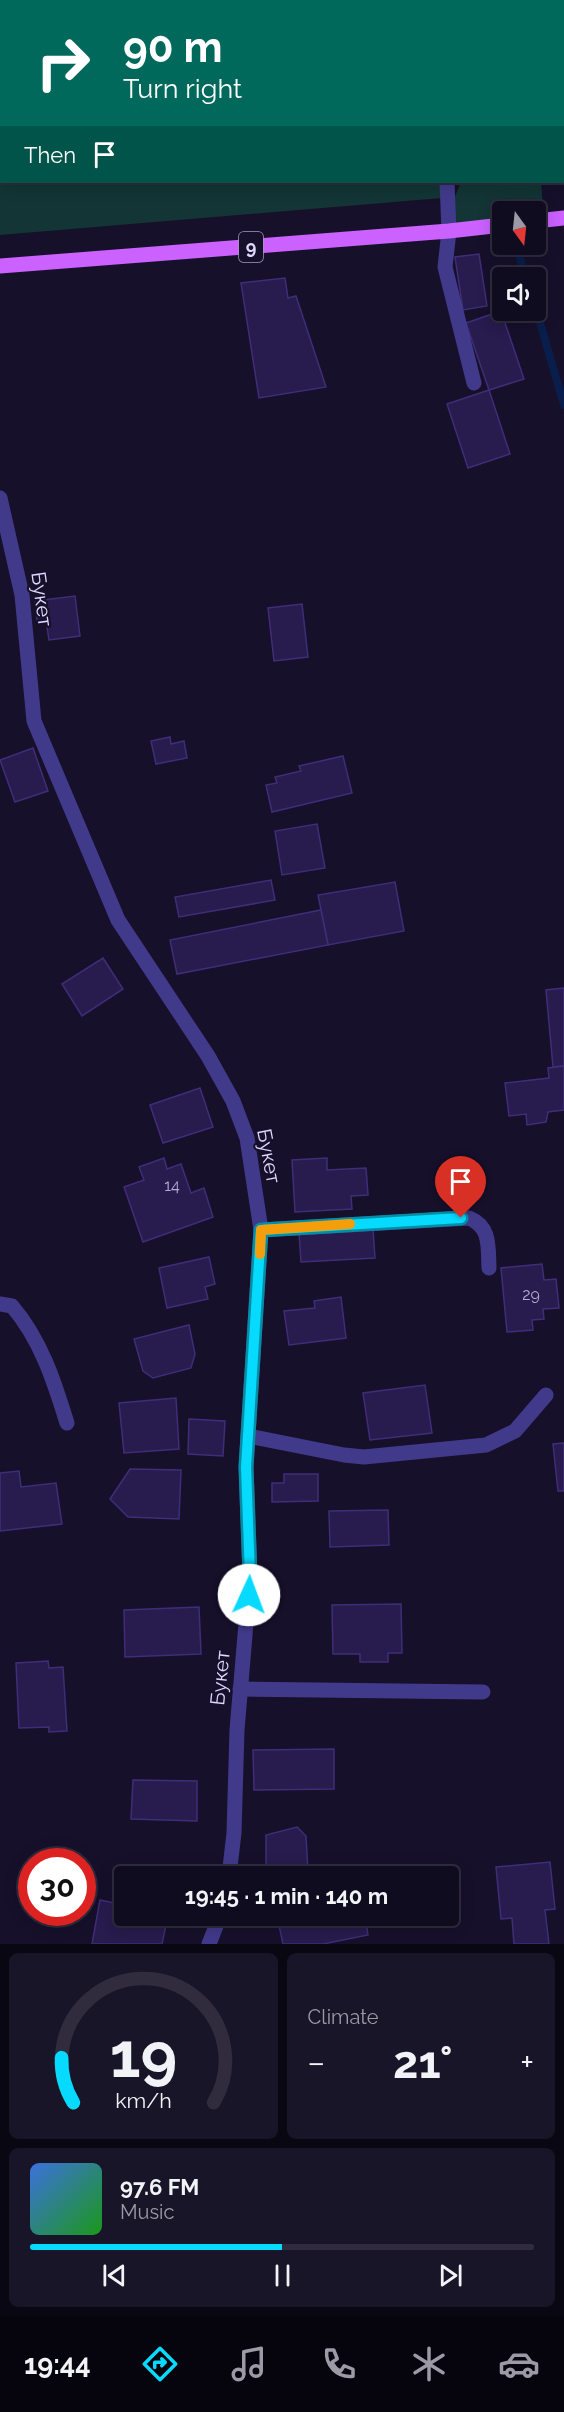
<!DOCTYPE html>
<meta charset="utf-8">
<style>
body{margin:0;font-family:Raleway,sans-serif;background:#191529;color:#f1f3f6;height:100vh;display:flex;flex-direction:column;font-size:22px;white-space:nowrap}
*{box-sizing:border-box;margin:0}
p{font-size:20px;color:#9c9ba5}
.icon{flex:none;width:33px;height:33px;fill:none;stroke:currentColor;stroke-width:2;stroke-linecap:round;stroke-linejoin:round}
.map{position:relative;height:1944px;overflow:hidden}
.panel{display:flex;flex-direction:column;gap:9px;padding:9px;background:#090712;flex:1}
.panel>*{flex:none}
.guide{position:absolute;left:0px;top:0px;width:564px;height:183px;box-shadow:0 3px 15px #0003,0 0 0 2px #302c3e;background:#00695c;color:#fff;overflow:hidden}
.needle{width:39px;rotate:165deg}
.fabs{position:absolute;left:492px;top:201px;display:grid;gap:12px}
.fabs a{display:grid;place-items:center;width:54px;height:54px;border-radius:6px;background:#100c20;box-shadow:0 3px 15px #0003,0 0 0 2px #302c3e;font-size:30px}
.speed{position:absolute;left:18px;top:1848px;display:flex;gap:12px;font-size:30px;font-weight:700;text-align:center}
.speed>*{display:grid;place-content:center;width:78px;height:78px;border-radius:50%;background:#100c20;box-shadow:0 3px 15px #0003,0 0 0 2px #302c3e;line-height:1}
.speed .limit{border:9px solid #d22;background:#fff;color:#111}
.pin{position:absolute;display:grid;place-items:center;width:51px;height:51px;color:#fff;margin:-62px -26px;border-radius:50% 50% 50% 0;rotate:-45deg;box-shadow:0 0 6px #0007}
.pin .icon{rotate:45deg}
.me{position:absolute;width:66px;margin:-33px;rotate:2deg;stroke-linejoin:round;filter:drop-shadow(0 0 4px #0008)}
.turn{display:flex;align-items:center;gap:21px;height:126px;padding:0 24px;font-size:27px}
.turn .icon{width:78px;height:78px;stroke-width:2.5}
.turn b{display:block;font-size:42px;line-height:51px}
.then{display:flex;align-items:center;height:57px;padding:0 24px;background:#0003;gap:12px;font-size:22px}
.big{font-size:45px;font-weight:700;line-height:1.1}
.panel .widget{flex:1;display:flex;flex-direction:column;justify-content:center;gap:9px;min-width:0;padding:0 21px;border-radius:9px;background:#191529}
.panel .dial{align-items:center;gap:0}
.dial svg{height:156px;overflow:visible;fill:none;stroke:#302c3e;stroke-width:7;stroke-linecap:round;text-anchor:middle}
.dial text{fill:#f1f3f6;stroke:none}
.song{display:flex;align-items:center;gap:18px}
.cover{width:72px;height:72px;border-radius:9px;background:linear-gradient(135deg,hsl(220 70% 55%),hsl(120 70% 35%))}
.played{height:6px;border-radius:3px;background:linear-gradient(90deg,#06daff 50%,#302c3e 50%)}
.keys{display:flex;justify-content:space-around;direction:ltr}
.heat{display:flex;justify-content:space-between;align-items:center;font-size:33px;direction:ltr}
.panel .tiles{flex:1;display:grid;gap:9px;grid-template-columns:1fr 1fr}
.widget:last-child{grid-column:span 2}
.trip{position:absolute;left:114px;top:1866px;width:345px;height:60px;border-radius:6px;background:#100c20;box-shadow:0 3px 15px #0003,0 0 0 2px #302c3e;font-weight:700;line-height:60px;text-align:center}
.menu{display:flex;height:96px;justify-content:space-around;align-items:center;background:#06050d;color:#9c9ba5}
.menu .icon{width:42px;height:42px}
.menu .on{color:#06daff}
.menu b{font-size:27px;color:#f1f3f6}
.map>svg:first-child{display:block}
.green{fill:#133535}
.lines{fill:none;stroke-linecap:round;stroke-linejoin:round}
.stream{stroke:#091e4b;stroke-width:8}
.building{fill:#281b4d;stroke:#402d79;stroke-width:1.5}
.minor{stroke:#413a8b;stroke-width:15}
.major{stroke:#cb61ff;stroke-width:15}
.route-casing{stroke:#048ea6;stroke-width:15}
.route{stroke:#06daff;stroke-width:10}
.slow{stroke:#f59e0b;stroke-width:10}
.labels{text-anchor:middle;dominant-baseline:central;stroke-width:4.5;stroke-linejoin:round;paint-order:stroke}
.number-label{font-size:16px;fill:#b2aad2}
.shield{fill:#16102b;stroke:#a39dbf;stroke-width:1.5}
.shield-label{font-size:18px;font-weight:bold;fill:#e0daff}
.street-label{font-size:20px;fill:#e0daff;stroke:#16102b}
</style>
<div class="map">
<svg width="564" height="1944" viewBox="0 0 564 1944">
<rect width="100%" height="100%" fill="#16102b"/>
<g class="green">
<polygon points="0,0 440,0 440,1 2,2 0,41"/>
<polygon points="0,150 2,182 441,182 442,198 0,235"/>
<polygon points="461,182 541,182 544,220 536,221 536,212 502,212 502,225 449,231 449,211"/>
</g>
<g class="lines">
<g class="stream">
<polyline points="517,2 518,0"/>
<polyline points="519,255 526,278"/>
<polyline points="536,309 564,405"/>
</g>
</g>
<g class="building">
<polygon points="479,254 487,306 463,310 455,257"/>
<polygon points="285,278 288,298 296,296 326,387 259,398 241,283"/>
<polygon points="501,311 524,379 489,390 466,323"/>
<polygon points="489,390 510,454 468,468 447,404"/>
<polygon points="75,596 80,636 49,640 46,620 37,621 35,601"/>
<polygon points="302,604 308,657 274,661 268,608"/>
<polygon points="170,737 171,744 184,741 187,758 156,764 151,741"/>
<polygon points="33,748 48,791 15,802 0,760"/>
<polygon points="343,756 352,793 272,812 266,785 277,783 275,777 301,771 299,766"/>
<polygon points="317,824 325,868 282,875 275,831"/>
<polygon points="271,880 275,900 179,917 175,897"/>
<polygon points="395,882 404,931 328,945 318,895"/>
<polygon points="321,910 328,945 177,974 170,940"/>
<polygon points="103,958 123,989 82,1016 62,984"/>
<polygon points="564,988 564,1066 553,1067 546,990"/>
<polygon points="564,1066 564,1110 548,1112 546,1122 527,1125 526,1114 509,1116 505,1083 549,1078 548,1068"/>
<polygon points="200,1088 213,1127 163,1143 150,1105"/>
<polygon points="164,1158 167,1169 181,1164 191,1193 204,1188 213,1217 143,1242 124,1187 144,1180 139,1167"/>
<polygon points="327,1158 327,1170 366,1168 368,1195 351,1196 352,1209 295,1212 292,1160"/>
<polygon points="373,1229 375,1258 301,1262 299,1233"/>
<polygon points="209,1257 215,1284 205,1287 208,1299 167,1308 159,1268"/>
<polygon points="542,1264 544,1280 556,1279 559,1308 543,1309 544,1319 532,1320 533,1330 507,1332 501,1268"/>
<polygon points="341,1297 346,1338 289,1345 284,1311 315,1308 314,1301"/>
<polygon points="189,1325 195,1354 191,1368 153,1378 143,1371 134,1339"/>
<polygon points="425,1385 432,1433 370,1440 363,1393"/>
<polygon points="176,1398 179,1449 124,1453 119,1403"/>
<polygon points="189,1419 225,1421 223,1456 188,1454"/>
<polygon points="564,1443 564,1491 558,1491 553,1444"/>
<polygon points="130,1469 181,1470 179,1519 128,1517 110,1499"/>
<polygon points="19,1471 21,1487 56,1483 62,1524 0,1531 0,1473"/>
<polygon points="284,1474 318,1474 318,1501 272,1502 272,1483 284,1483"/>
<polygon points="388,1510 389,1545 330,1547 329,1511"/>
<polygon points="401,1604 402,1653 388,1653 388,1662 360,1662 360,1654 333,1654 332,1605"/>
<polygon points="199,1607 201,1654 125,1657 124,1610"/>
<polygon points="48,1661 49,1668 63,1667 67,1731 49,1732 49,1727 19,1728 16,1663"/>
<polygon points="334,1749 334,1789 254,1790 253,1750"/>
<polygon points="133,1780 197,1781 197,1821 131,1819"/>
<polygon points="297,1827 306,1836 308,1872 266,1872 266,1835"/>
<polygon points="550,1862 555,1909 545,1910 549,1944 514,1944 512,1918 501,1919 496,1867"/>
<polygon points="100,1900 124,1905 124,1916 168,1916 162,1944 92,1944"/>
<polygon points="277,1916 365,1916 368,1935 323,1944 283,1944"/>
</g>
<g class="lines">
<g class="minor">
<polyline points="446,2 446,0"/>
<polyline points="0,114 2,114"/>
<polyline points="447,182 449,231 445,267 474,383"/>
<polyline points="0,498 22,595 34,721 118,920 208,1056 233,1101 247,1138 261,1230 246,1467 250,1576 237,1730 234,1833 229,1876"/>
<path d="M261,1230l208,-12c22,9 19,29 20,50"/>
<path d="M0,1304l12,2c29,34 42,75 55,117"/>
<polyline points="248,1436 344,1455 364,1457 486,1445 515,1431 546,1395"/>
<polyline points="240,1689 483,1692"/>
<polyline points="209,1944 220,1916"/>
</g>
<g class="major">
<polyline points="536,221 564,218"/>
<polyline points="0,266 449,231 502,225"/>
</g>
</g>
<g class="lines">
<g class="route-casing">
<polyline id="route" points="249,1595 250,1576 246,1467 261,1230 461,1218"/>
</g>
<use href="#route" class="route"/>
<polyline class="slow" points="260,1254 261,1230 350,1224"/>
</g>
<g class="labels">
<g class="number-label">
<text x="172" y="1185">14</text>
<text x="531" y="1294">29</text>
</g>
<rect class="shield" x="239" y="232" width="24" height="30" rx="4.5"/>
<g class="shield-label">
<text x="251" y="247">9</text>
</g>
<g class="street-label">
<text transform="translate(42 599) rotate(82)">Букет</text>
<text transform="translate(269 1156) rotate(79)">Букет</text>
<text transform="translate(220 1678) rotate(-84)">Букет</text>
</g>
</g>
</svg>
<div class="fabs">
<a><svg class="needle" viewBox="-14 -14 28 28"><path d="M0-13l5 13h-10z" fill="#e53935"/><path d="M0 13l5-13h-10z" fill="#9c9ba5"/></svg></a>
<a><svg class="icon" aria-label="sound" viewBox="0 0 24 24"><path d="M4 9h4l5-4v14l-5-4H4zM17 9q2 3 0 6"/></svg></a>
</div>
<div class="speed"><div class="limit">30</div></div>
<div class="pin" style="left:461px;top:1218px;background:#d93025"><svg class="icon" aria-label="arrive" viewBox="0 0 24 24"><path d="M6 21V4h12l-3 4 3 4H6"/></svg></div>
<svg class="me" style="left:249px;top:1595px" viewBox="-20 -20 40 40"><circle r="19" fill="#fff"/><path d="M0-13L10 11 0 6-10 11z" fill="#06daff"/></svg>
<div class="trip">19:45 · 1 min · 140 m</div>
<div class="guide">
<div class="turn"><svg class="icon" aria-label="right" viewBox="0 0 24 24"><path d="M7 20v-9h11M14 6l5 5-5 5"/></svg><div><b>90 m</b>Turn right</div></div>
<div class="then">Then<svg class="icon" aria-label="arrive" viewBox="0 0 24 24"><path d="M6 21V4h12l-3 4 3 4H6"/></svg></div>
</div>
</div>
<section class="panel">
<div class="tiles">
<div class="widget dial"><svg viewBox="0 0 100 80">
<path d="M14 69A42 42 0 1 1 86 69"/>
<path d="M14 69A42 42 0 0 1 8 46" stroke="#06daff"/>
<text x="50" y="56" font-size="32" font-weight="700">19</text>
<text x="50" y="72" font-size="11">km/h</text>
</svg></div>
<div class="widget"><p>Climate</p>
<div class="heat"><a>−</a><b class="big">21°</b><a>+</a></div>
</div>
<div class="widget">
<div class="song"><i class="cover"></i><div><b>97.6 FM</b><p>Music</p></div></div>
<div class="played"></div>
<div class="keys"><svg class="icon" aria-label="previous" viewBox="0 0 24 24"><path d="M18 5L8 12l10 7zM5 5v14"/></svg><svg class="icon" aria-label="pause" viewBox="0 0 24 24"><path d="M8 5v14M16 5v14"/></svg><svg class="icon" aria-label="next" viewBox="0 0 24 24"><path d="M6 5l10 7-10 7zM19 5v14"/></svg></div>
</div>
</div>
</section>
<nav class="menu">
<b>19:44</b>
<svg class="icon on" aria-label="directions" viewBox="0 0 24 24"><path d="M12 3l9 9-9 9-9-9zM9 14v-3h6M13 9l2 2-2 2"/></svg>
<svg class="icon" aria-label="music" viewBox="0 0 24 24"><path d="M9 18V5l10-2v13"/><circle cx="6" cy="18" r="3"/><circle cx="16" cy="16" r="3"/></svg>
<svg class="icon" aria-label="phone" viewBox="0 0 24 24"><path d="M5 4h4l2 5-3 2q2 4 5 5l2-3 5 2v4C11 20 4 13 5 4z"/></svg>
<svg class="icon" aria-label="climate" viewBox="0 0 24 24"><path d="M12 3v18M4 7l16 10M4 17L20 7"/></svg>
<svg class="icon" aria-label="car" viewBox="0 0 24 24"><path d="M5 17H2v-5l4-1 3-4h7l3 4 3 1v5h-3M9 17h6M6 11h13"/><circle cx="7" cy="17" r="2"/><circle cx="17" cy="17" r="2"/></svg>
</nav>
